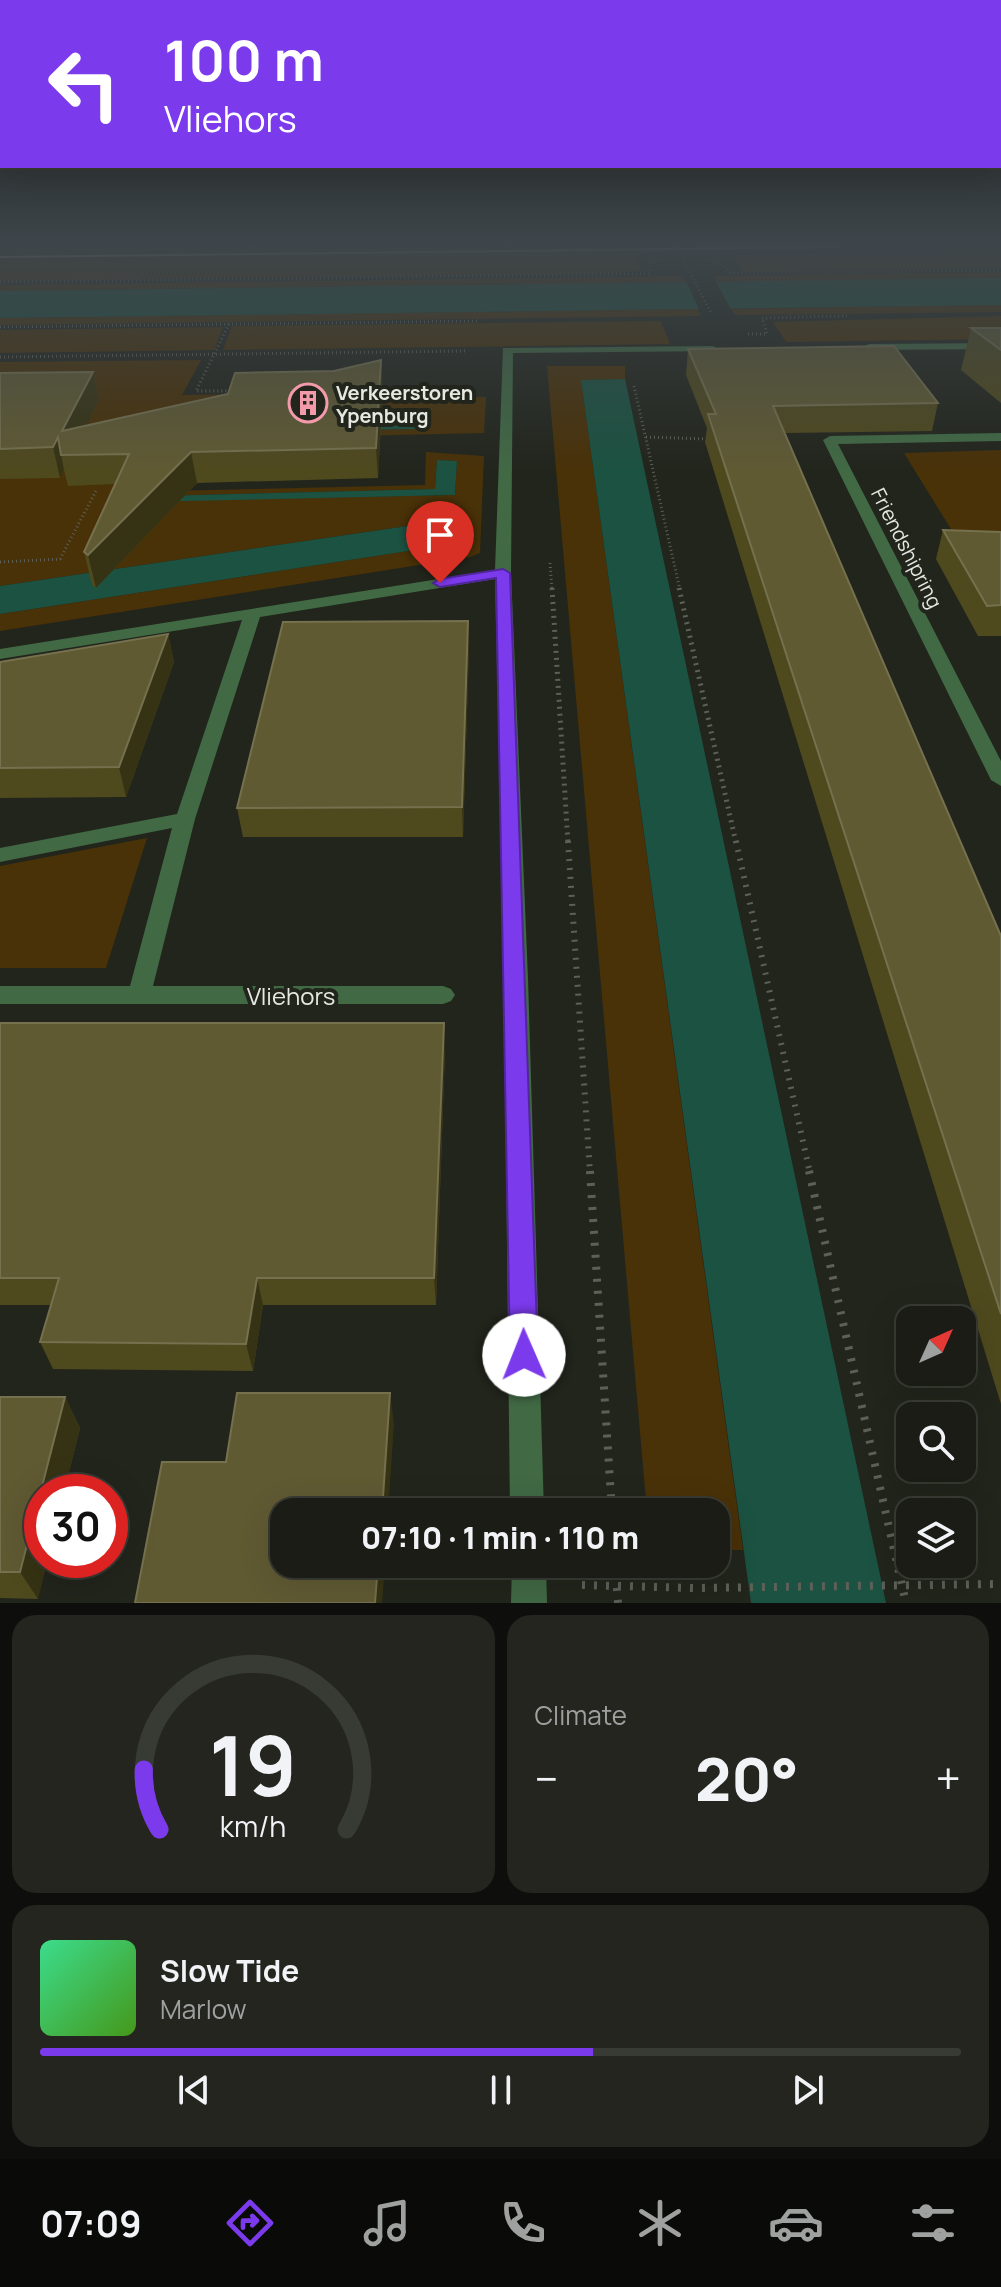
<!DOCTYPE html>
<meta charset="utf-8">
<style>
body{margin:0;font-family:Manrope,sans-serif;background:#23251e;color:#f1f3f6;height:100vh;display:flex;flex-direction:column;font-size:30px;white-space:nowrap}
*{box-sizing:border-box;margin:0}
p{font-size:26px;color:#9fa1a0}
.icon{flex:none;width:44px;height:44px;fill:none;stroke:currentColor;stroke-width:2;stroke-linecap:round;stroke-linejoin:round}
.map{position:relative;height:1603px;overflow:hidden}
.drawer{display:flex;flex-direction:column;gap:12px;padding:12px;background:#0e0f0c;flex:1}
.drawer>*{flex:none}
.hud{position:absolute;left:0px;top:0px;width:1002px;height:168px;box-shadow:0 8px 32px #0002,0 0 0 2px #383a34;background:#7c3aed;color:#fff;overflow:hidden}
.needle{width:52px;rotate:45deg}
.fabs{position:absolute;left:896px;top:1306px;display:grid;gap:16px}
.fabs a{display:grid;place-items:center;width:80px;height:80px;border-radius:16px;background:#1a1c15;box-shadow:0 8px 32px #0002,0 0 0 2px #383a34;font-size:40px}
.speed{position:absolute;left:24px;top:1474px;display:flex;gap:16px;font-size:40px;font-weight:700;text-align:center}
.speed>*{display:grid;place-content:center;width:104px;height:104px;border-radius:50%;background:#1a1c15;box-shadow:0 8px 32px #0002,0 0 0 2px #383a34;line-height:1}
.speed .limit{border:12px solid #d22;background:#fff;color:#111}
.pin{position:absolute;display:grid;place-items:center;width:68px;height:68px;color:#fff;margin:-82px -34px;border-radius:50% 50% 50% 0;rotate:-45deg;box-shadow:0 0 8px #0007}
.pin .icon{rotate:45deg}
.me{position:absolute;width:88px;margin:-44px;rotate:359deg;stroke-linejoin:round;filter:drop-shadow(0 0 6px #0008)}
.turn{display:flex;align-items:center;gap:28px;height:168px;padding:0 32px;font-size:36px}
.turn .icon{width:104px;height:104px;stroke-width:2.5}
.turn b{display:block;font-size:56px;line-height:68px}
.big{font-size:60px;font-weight:800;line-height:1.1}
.drawer .widget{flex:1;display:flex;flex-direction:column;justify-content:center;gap:12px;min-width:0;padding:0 28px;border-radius:24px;background:#23251e}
.drawer .dial{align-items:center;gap:0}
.dial svg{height:208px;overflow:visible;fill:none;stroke:#383a34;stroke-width:7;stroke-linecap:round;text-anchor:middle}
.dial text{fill:#f1f3f6;stroke:none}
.song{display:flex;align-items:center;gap:24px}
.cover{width:96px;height:96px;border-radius:12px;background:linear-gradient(135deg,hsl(150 70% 55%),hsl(100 70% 35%))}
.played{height:8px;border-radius:4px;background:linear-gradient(90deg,#7c3aed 60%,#383a34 60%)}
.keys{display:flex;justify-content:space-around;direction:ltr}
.heat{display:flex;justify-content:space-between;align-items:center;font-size:44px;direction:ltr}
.drawer .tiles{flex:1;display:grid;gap:12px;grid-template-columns:1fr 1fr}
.widget:last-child{grid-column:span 2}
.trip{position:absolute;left:270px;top:1498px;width:460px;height:80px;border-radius:24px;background:#1a1c15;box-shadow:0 8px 32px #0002,0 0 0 2px #383a34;font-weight:800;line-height:80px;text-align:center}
.tabs{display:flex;height:128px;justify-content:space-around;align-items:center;background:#0a0b08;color:#9fa1a0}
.tabs .icon{width:56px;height:56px}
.tabs .current{color:#7c3aed}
.tabs b{font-size:36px;color:#f1f3f6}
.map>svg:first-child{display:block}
.green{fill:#493108;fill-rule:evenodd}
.water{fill:#1c5241}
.pier{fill:#22251c}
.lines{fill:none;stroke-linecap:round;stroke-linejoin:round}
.path-far3{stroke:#5d6058;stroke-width:3;stroke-dasharray:1 3;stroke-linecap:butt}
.path-far2{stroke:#5d6058;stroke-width:5;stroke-dasharray:2 5;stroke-linecap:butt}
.path-far1{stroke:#5d6058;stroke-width:6;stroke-dasharray:2 7;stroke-linecap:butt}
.path{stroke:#5d6058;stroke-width:8;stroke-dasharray:3 9;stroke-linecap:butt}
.minor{fill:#416944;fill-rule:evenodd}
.tram{stroke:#d2d4ce;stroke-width:2}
.wall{fill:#4f491e}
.shaded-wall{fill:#363314}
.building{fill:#605a33;stroke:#75704e;stroke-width:2}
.route{fill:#7c3aed;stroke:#51269a;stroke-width:2}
.labels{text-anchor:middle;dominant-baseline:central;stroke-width:8;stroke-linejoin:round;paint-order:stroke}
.far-poi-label{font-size:20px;font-weight:bold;fill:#e6e8e2;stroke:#22251c;text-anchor:start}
.far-street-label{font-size:20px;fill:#e6e8e2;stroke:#22251c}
.street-label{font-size:24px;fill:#e6e8e2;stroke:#22251c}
</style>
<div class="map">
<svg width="1001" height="1603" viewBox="0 0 1001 1603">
<rect width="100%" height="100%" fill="#22251c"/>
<g class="green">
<polygon points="0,247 646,247 649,254 635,254 642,271 592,274 0,281"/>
<polygon points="1001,252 1001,268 743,272 733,255"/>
<polygon points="1001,272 1001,278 717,282 714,276"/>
<polygon points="682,276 686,282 0,291 0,285"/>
<polygon points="1001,305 1001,312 735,315 731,309"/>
<polygon points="698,309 701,316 0,325 0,318"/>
<polygon points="1001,316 1001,339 786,342 773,322"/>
<polygon points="661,321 670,344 223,350 232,326"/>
<polygon points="223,327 214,350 0,353 0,330"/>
<path d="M201,360l-19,35 278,-5 8,7h18l-2,36 -301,7 -16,51 258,-6 1,-33 58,4 -4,97 -10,4 -470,74v-17l434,-67 3,-14 -9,-10 -428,63v-224zM417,423l-1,6 -239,4 -24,63 282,-7 2,-29 20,1 -2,34 -315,6 29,-75z"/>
<polygon points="547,366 625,366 625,379 581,380 743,1550 716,1550 716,1512 647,1512"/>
<polygon points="1001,450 1001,534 954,534 904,453"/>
<polygon points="147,838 106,968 0,968 0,866"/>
</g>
<g class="water">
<polygon points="1001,278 1001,305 0,318 0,291"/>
<polygon points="625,379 886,1603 751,1603 581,380"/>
<polygon points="417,423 416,429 177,433 154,496 435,489 437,460 457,461 455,495 139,502 169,426"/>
<polygon points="428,523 437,533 434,547 0,614 0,586"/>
</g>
<polygon class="pier" points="684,278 714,278 733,313 701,313"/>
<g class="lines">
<g class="path-far3">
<polyline points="677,247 711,313"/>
<polyline points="690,256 720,263 730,273 1001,270"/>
<polyline points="0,282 649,274 650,263 681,254 718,252"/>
<polyline points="229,324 196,391 235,391"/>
<polyline points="0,327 479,321"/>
<polyline points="748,334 767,334 762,318 847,316"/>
<polyline points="0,357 467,351"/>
<polyline points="634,386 680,590"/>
<polyline points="377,388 467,389"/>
<polyline points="646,437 709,439"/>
<polyline points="0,562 60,559 97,489"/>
<polyline points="550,563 552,590"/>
</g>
<g class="path-far2">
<polyline points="552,588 568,843"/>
<polyline points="679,588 736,843"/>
</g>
<g class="path-far1">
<polyline points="568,841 590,1173"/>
<polyline points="736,841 810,1173"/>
</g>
<g class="path">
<polyline points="590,1171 612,1512"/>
<polyline points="809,1171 906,1603"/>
<polyline points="615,1564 618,1603"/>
<polyline points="582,1585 694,1588 1001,1584"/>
</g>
<g class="minor">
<polygon points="1001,343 1001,349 869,350 863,347 869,344"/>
<polygon points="713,346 719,349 717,351 513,353 511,573 528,978 544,1512 510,1512 504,978 495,579 260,617 195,819 153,986 443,986 451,989 455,995 451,1001 443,1004 0,1004 0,986 130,986 172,828 0,862 0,848 177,814 242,620 0,659 0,649 495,570 503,348"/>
<polygon points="1001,433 1001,441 838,444 1001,761 1001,786 991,780 823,440 830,436"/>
<polygon points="512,1564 546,1564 547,1603 511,1603"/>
</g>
<polyline class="tram" points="0,257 835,247"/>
</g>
<g class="wall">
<polygon points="971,328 1001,328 1001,403 961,370"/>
<polygon points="688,349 938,403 932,431 785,433 1001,936 1001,1404 705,442 707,428 686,375"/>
<polygon points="0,373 99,400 86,426 383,388 378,478 197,483 96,588 92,585 84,552 115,484 68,486 64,470 60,478 0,479"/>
<polygon points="943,530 1001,532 1001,636 978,636 936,559"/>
<polygon points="168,634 174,662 126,797 0,798 0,662"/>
<polygon points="469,648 463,837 243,837 237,808"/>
<polygon points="0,1023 445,1051 436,1305 263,1305 253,1371 53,1369 40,1342 51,1305 0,1305"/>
<polygon points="0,1397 65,1397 80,1428 64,1492 42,1492 38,1599 0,1598"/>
</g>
<g class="shaded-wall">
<polygon points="381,360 383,388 378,478 376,448"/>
<polygon points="93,372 99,400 72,455 62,431"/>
<polygon points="58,437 64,470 60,478 53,447"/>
<polygon points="191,452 197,483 96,588 88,555"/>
<polygon points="468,621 469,648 463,837 462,807"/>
<polygon points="168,634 174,662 126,797 119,767"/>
<polygon points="444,1023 445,1051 436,1305 434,1278"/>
<polygon points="257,1278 263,1305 253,1371 246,1344"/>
<polygon points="390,1393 394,1424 388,1512 382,1512"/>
<polygon points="65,1397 80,1428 64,1492 42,1492 42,1560 48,1560 38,1599 20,1572"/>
<polygon points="378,1564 385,1564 382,1603 375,1603"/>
</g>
<g class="building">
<polygon points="971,328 1001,328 1001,350"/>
<polygon points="894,346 938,403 773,406 1001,936 1001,1314 708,414 716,414 688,349"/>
<polygon points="381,360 376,448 191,452 88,555 84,552 129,454 61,455 58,437 53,447 0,449 0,373 93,372 62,431 228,394 235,373 334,371"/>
<polygon points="943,530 1001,532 1001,605 987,606"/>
<polygon points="468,621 462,807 237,808 283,622"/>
<polygon points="168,634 119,767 0,768 0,662"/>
<polygon points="0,1023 444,1023 434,1278 257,1278 246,1344 40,1342 59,1278 0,1278"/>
<polygon points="237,1393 390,1393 382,1512 284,1512 284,1564 378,1564 375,1603 135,1603 162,1462 226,1462"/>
<polygon points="0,1397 65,1397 20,1572 0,1572"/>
</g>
<linearGradient id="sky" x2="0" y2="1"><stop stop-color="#13140f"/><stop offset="0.52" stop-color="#3e464b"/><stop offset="1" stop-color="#3e464b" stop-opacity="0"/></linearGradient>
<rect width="1001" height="471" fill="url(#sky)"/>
<polygon class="route" points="503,569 510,573 538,1355 534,1365 524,1369 514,1365 510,1355 496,578 440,587 433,583 440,579"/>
<defs>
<g id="building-ring" transform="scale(2)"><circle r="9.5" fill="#22251c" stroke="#f39aaa" stroke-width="1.5"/><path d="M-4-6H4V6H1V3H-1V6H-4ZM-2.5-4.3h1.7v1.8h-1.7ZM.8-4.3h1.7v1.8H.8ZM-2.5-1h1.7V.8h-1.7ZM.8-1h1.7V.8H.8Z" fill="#f39aaa"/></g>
</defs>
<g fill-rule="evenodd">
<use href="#building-ring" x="308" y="403"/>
</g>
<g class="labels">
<g class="far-poi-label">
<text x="336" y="392">Verkeerstoren<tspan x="336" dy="23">Ypenburg</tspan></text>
</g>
<g class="far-street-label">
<text transform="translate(907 548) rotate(63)">Friendshipring</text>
</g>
<g class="street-label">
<text x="291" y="995">Vliehors</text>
</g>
</g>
</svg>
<div class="fabs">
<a><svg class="needle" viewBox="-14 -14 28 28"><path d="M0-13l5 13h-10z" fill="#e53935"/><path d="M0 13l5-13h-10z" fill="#9fa1a0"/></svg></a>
<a><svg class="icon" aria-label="search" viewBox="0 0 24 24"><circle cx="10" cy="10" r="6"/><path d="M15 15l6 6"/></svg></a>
<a><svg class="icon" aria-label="layers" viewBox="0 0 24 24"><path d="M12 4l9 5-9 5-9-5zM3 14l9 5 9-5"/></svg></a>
</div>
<div class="speed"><div class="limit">30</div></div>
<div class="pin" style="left:440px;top:583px;background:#d93025"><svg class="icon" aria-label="arrive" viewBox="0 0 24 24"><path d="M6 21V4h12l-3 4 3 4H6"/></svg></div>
<svg class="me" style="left:524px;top:1355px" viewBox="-20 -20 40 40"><circle r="19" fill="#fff"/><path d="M0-13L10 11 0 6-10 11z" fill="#7c3aed"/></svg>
<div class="trip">07:10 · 1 min · 110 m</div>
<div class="hud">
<div class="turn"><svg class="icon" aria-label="left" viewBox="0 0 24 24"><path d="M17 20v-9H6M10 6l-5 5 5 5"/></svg><div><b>100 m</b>Vliehors</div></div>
</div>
</div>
<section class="drawer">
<div class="tiles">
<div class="widget dial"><svg viewBox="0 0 100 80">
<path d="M14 69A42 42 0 1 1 86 69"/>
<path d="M14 69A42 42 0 0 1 8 46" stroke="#7c3aed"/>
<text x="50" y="56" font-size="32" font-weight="700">19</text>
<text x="50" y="72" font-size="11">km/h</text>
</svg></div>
<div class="widget"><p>Climate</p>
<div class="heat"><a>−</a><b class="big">20°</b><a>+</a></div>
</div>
<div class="widget">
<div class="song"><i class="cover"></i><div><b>Slow Tide</b><p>Marlow</p></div></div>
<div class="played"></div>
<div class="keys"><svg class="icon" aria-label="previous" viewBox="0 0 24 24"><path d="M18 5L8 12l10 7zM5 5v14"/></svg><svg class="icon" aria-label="pause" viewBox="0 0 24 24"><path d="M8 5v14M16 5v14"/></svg><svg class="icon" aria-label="next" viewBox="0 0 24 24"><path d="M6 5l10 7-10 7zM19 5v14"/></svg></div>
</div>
</div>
</section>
<nav class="tabs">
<b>07:09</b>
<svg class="icon current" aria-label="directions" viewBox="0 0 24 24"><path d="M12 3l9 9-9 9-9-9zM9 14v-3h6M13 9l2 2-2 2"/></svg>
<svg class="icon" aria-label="music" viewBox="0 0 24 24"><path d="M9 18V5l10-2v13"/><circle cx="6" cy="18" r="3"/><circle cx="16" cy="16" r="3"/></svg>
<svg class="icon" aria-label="phone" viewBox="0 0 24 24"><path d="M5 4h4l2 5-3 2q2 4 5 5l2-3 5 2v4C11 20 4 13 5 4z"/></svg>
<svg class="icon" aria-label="climate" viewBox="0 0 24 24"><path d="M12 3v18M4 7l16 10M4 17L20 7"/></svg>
<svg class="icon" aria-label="car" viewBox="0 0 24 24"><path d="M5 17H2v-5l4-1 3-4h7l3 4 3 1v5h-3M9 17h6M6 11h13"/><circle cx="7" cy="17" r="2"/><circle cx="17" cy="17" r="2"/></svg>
<svg class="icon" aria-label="filters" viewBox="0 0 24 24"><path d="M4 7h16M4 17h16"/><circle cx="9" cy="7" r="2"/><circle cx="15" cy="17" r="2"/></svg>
</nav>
